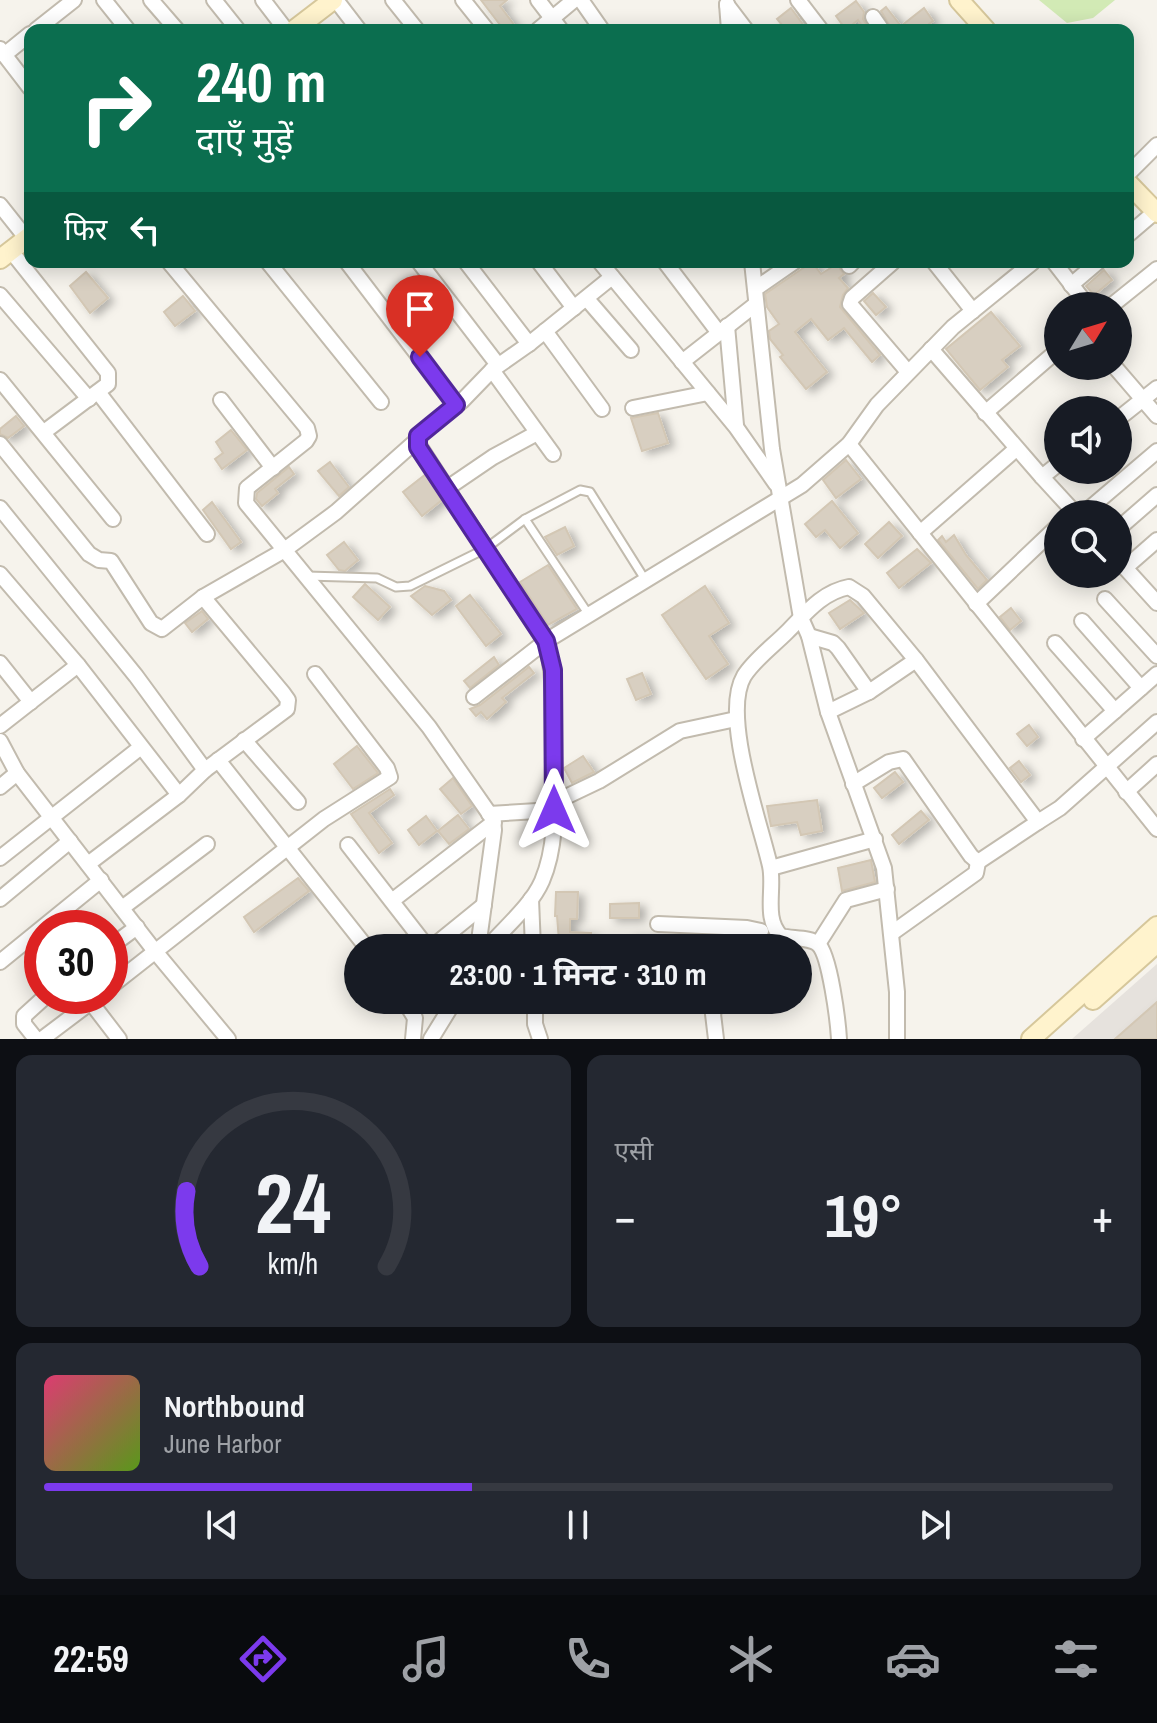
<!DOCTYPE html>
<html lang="hi">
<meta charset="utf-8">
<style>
body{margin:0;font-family:"Archivo Narrow","Noto Sans Devanagari",sans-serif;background:#242831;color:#f1f3f6;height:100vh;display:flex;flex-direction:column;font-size:30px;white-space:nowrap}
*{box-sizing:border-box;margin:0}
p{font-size:26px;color:#9ea1a6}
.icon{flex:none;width:44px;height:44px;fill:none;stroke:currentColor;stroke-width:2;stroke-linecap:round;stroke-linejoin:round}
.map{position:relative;height:1039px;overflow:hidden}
.details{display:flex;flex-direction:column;gap:16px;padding:16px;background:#0d0f14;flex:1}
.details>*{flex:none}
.top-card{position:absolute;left:24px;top:24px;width:1110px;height:244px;border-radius:16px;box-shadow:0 4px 20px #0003;background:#0b6e4f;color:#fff;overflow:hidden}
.needle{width:52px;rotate:52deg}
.fabs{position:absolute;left:1044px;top:292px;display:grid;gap:16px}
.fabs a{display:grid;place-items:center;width:88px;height:88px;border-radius:50%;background:#171b24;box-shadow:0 4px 20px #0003;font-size:40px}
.speed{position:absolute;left:24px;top:910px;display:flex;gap:16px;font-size:40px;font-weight:700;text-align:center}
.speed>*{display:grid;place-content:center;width:104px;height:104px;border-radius:50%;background:#171b24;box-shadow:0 4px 20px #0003;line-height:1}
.speed .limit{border:12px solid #d22;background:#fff;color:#111}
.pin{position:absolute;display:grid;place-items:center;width:68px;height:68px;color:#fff;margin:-82px -34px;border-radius:50% 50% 50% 0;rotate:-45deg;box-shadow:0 0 8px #0007}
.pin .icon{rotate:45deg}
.me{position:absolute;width:88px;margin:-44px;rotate:0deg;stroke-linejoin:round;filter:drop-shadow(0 0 6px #0008)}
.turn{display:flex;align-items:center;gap:28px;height:168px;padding:0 40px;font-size:36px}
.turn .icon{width:104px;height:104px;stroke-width:2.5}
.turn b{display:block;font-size:56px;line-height:68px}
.then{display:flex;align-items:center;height:76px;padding:0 40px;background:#0003;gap:16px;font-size:30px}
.big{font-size:60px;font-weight:700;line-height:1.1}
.details .widget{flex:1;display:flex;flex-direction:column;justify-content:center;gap:12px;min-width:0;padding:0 28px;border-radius:16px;background:#242831}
.details .dial{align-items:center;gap:0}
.dial svg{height:208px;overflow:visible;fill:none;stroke:#363941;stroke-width:7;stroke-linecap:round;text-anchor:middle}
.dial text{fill:#f1f3f6;stroke:none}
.song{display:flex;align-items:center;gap:24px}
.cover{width:96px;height:96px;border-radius:12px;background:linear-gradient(135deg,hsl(340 70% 55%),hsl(90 70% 35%))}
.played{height:8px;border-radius:4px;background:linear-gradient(90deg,#7c3aed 40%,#363941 40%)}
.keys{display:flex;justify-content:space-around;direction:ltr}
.heat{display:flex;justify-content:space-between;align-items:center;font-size:44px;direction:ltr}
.details .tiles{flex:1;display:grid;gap:16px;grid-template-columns:1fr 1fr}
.widget:last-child{grid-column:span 2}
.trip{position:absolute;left:344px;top:934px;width:468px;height:80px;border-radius:40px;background:#171b24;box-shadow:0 4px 20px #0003;font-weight:700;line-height:80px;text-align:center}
.tabs{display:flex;height:128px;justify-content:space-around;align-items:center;background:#090b0e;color:#9ea1a6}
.tabs .icon{width:56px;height:56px}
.tabs .selected{color:#7c3aed}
.tabs b{font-size:36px;color:#f1f3f6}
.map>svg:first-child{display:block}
.industrial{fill:#e6e2dd}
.green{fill:#d2eab5}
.building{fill:#d8cfc1;stroke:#d3c7b4;stroke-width:2;filter:url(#shadow)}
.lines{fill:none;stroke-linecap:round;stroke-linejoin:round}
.lane-casing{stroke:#c2bbae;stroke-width:11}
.street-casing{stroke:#c2bbae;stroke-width:18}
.secondary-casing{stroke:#d6c79b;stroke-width:22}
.lane{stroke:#fff;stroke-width:7}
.street{stroke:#fff;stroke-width:14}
.secondary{stroke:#fff3cd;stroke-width:18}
.route-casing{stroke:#51269a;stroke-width:20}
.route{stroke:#7c3aed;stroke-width:14}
</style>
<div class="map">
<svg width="1157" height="1039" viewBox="0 0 1157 1039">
<defs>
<filter id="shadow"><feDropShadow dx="6" dy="3.5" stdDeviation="4" flood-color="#0004"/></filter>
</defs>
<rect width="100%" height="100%" fill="#f6f3ec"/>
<polygon class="industrial" points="1157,964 1157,1039 1072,1039"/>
<polygon class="green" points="1039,0 1115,0 1093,18 1067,23"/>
<g class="building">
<polygon points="481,0 507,0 500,6 518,30 504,30"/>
<polygon points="856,1 864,12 863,19 870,30 857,30 862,26 858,20 846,30 836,16"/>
<polygon points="886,7 901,26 924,8 933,21 921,30 892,30 881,11"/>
<polygon points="791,8 807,30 786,30 777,19"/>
<polygon points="812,262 821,274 840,262 840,269 844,274 839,278 848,288 843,295 840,307 880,355 872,362 844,328 828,340 811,319 795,332 827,372 806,389 780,357 783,355 770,339 769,331 779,324 767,307 765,294"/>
<polygon points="1104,270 1112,280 1094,295 1086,286"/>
<polygon points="86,272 108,298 90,313 70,286"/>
<polygon points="873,293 886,307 876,315 864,301"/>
<polygon points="183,296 195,311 175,326 164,312"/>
<polygon points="991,312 1020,346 1002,360 1008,367 980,390 946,349"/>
<polygon points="658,413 668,443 642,451 631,418"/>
<polygon points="16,416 24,426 8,438 0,434 0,429"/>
<polygon points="231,430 247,450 222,469 215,459 223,453 216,442"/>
<polygon points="846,460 861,479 836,498 823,480"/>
<polygon points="330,462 349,487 339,496 318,471"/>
<polygon points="289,467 294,474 275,489 278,493 262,506 256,499 257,493"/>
<polygon points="426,474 442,500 422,516 403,492"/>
<polygon points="832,501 858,533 840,548 825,530 816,537 805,524"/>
<polygon points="212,502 241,542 231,549 203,510"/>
<polygon points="889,522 902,536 878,558 865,544"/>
<polygon points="565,527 574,546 557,555 545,537"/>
<polygon points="954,535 966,555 987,580 978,589 938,540 942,536 946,542"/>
<polygon points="344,542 358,560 345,571 339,570 327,555"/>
<polygon points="917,549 931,563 899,588 887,573"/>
<polygon points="548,565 577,609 548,625 520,582"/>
<polygon points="365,584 390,607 378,620 353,597"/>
<polygon points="425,586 444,591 451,600 432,615 411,596"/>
<polygon points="705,586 729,623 709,636 728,664 706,679 662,615"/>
<polygon points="470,595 501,634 486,646 456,606"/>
<polygon points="850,600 864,613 840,629 829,613"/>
<polygon points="1011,608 1021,621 1010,630 1000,617"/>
<polygon points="202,611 208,619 192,632 185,623"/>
<polygon points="494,657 499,665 470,688 464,681"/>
<polygon points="529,667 534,673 502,698 506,702 487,719 481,712 476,716 470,709 480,705"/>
<polygon points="642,673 651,694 636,700 627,679"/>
<polygon points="1029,725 1038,737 1027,746 1017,734"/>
<polygon points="357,746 378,773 353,789 334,764"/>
<polygon points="583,756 594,772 572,783 564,768"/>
<polygon points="1019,761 1030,775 1021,782 1010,768"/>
<polygon points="895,772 903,782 882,798 874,788"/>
<polygon points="453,778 472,806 461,814 440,789"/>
<polygon points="390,789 394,795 369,813 392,843 379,853 351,814"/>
<polygon points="817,800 822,831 801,835 797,822 771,826 767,806"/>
<polygon points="921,811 929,820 899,844 892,835"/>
<polygon points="458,815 469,829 449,844 438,831"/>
<polygon points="426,816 437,831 419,845 408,830"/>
<polygon points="871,860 875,882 842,891 838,868"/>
<polygon points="298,878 309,891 254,932 244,917"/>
<polygon points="556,892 578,892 577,919 570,919 570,932 591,933 591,940 559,941 557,916 555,916"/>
<polygon points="639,903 639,918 610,918 610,904"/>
<polygon points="629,935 658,936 658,948 629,948"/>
<polygon points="1157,1002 1157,1039 1115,1039"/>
</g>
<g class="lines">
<g class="lane-casing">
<g id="lane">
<polyline points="525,519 589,615"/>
<polyline points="307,576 377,578 396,587 410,586 485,549 525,519 580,490 590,492 646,581"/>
</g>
</g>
<g class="street-casing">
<g id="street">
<polyline points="104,0 128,30"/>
<polyline points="151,0 177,30"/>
<polyline points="214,0 238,30"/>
<polyline points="263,0 286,30"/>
<polyline points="336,0 359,30"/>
<polyline points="393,0 417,30"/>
<polyline points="463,0 487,30"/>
<polyline points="538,0 561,30"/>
<polyline points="581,0 602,30"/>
<polyline points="798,0 821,30"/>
<polyline points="727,4 729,30"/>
<polyline points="727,5 746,30"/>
<polyline points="873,17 882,30"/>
<polyline points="36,30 74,0"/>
<polyline points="538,30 574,0"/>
<polyline points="0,49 30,88"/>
<polyline points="4,55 30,34"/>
<polyline points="1128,174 1157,145"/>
<polyline points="0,205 27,239"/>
<polyline points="1128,235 1156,211"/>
<polyline points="11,251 108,373 108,384 44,432"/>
<polyline points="169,262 307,428 309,436 306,441 247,488 246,503 429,727 493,819 494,830 478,948"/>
<polyline points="268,262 381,402"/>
<polyline points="347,262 456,405"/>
<polyline points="419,262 498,365"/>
<polyline points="466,262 529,344"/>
<polyline points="539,262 574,308"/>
<polyline points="600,262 736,427 776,484"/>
<polyline points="665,262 719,333"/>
<polyline points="752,262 772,449 801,618 809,636 828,712 884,868 897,992 897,1039"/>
<polyline points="893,262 852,298 850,304 908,372"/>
<polyline points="934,262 973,311"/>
<polyline points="1054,262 1088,306"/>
<polyline points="849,266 853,262"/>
<polyline points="1071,285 1098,262"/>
<polyline points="755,289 794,262"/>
<polyline points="0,295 89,399"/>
<polyline points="587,299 631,350"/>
<polyline points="1111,306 1157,269"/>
<polyline points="727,326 736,425"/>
<polyline points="545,331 602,409"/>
<polyline points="931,349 1042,477"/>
<polyline points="682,362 756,304"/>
<polyline points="1114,366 1157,416"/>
<polyline points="492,370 553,454"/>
<polyline points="0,380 113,519"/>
<polyline points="98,392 207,534"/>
<polyline points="221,400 273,468"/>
<polyline points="633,408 708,393"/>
<polyline points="985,413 1058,350"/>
<polyline points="1118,419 1157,388"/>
<polyline points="0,444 89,554 99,560 111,561 151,623 162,629 203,597 283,551 336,512 416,441"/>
<polyline points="849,444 1157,829"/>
<polyline points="1058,464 1042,477 1076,514"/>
<polyline points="446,489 493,457 537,433"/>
<polyline points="0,508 136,676 205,770"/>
<polyline points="1083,514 1157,451"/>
<polyline points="1118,529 1157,495"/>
<polyline points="920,533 1016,449"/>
<polyline points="1118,560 1157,603"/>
<polyline points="1125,568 1157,540"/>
<polyline points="0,574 78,665 179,795"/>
<polyline points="1105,599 1157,656"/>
<polyline points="976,604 1058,526"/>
<polyline points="1082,621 1141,688"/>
<polyline points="809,636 833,643 838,648 869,692"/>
<polyline points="1055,643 1115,711"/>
<polyline points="0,663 31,702"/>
<polyline points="474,697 546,641 802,485 849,444 877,405 953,327 1033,262"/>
<polyline points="828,712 869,692 916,660"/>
<polyline points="0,726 78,665"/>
<polyline points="1083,739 1157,674"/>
<polyline points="244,740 298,802"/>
<polyline points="0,741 17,773 154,950 228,1039"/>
<polyline points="218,760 367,948"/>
<polyline points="0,787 17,773"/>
<polyline points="1126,792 1157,764"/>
<polyline points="555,802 599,781 680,731 736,719"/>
<polyline points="489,814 554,810"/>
<polyline points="1038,822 1060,808 1157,722"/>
<polyline points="348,845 428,948"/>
<polyline points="0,858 141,747"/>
<polyline points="88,864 179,795 205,770 287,709 288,700 283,693 203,597"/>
<polyline points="771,868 875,839"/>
<polyline points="0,899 70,841"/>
<polyline points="531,899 533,948"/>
<polyline points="393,900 494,822"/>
<polyline points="122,908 207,844"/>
<polyline points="658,924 747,928 761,931"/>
<polyline points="892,933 976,873 978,862"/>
<polyline points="818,944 846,900 887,889"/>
<polyline points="110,947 137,927"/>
<polyline points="431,948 484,905"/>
<path d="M487,948c18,-21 44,-42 55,-67 17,-40 12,-86 12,-129 -1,-37 1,-74 -8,-111l-130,-200 2,-5 44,-35 30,-31 37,-26 83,-67"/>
<polyline points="0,962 101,880"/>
<polyline points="110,987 324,819 390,777 387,768 315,674"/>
<polyline points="86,996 119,1039"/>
<polyline points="404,1000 415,1018 413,1039"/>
<polyline points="535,1000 535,1024 540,1039"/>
<polyline points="36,1039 24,1024 24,1016 46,996"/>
<polyline points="42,1039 99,996"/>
<polyline points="431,1039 455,1000"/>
<polyline points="716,1039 713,1014 718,1000"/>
<path d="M839,1039c-1,-17 -9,-84 -21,-95 -8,-7 -27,-5 -37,-8 -18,-17 -6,-48 -11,-70 -10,-44 -49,-151 -26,-190 10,-16 29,-30 43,-44 18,-18 35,-40 62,-45l14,9 53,64 122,162 -60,40 -7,-6 -68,-97 -14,3 -36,22"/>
</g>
</g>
<g class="secondary-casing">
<g id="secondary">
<polyline points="959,0 986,30"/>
<polyline points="294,30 333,0"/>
<polyline points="1128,183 1157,213"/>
<polyline points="0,259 30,236"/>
<polyline points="1093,1000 1157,943"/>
<polyline points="1031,1039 1157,926"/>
</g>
</g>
<use href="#lane" class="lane"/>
<use href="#street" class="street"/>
<use href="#secondary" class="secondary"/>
</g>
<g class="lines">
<g class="route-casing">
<polyline id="route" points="420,357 456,405 418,436 418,447 546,641 553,670 554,810"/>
</g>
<use href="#route" class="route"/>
</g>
</svg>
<div class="fabs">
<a><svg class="needle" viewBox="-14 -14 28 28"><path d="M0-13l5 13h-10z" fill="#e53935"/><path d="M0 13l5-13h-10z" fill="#9ea1a6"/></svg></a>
<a><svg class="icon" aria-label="sound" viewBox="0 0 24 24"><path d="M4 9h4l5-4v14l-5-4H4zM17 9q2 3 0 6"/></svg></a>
<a><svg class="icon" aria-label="search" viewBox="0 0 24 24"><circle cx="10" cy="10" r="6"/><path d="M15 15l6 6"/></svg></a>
</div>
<div class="speed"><div class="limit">30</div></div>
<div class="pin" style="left:420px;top:357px;background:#d93025"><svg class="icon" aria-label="arrive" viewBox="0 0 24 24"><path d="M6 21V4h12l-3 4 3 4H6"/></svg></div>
<svg class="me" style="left:554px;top:810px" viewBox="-20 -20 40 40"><path d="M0-17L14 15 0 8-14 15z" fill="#7c3aed" stroke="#fff" stroke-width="4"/></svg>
<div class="trip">23:00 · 1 मिनट · 310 m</div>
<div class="top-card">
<div class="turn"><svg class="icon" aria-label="right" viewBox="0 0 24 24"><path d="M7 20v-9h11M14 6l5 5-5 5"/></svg><div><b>240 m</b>दाएँ मुड़ें</div></div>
<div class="then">फिर<svg class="icon" aria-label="left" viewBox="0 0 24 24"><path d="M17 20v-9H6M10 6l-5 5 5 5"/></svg></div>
</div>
</div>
<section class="details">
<div class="tiles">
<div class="widget dial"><svg viewBox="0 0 100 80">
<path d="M14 69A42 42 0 1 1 86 69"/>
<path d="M14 69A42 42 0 0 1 9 40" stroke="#7c3aed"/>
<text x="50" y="56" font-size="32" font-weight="700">24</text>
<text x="50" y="72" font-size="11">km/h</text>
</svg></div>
<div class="widget"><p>एसी</p>
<div class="heat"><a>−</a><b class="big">19°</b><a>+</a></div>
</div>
<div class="widget">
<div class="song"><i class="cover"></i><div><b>Northbound</b><p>June Harbor</p></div></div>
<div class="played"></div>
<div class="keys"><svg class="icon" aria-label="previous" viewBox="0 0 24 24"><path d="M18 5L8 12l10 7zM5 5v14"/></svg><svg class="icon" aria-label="pause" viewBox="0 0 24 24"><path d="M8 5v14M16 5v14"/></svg><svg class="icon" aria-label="next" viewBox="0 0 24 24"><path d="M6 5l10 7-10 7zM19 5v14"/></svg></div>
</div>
</div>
</section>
<nav class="tabs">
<b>22:59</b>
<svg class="icon selected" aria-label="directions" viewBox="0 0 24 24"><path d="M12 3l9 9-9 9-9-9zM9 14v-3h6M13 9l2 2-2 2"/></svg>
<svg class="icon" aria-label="music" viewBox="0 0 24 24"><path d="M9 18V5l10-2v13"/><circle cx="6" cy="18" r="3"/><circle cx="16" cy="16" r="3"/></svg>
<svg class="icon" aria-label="phone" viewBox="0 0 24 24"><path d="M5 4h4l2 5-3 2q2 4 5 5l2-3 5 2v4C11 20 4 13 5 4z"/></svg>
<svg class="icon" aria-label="climate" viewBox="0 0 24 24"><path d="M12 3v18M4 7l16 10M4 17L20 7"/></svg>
<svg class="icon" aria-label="car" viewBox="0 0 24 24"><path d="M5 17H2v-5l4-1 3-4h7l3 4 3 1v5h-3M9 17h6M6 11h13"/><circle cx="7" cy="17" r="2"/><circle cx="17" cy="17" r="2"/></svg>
<svg class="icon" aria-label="filters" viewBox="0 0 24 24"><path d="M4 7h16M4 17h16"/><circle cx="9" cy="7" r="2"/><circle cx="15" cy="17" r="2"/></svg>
</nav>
